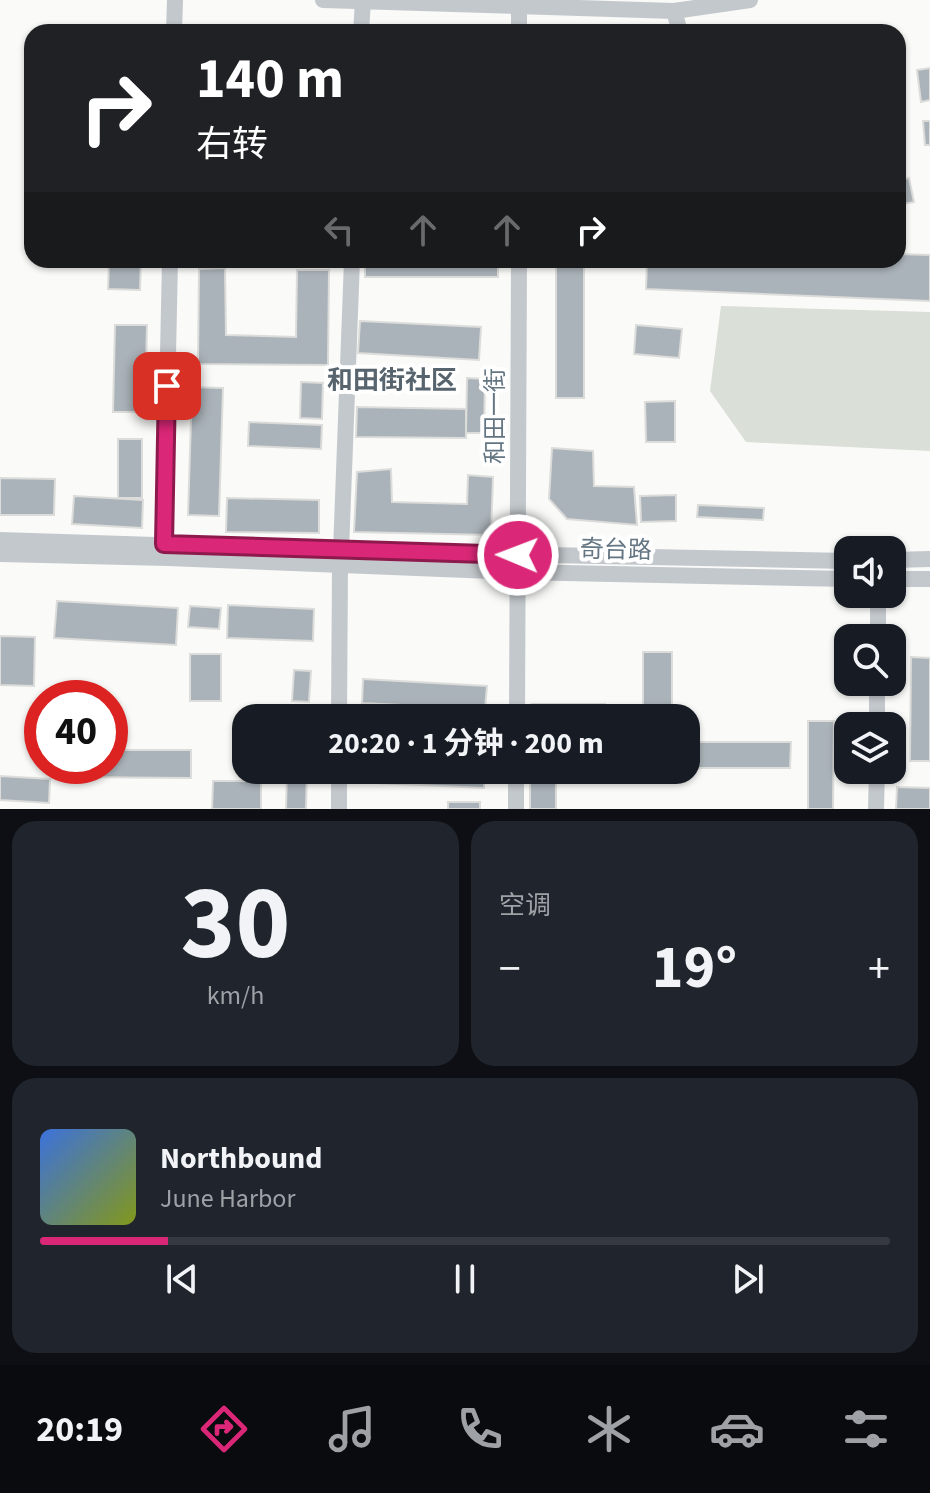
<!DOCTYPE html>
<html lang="zh">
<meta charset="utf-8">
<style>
body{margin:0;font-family:"Source Sans 3","Noto Sans SC",sans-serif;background:#20242c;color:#f1f3f6;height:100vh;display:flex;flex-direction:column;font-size:30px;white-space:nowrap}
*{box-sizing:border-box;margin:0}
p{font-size:26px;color:#9ea1a6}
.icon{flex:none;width:44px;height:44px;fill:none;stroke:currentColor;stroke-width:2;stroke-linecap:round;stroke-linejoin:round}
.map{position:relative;height:809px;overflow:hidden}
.details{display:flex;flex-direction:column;gap:12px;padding:12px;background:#0d0f14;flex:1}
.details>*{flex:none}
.hud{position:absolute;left:24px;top:24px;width:882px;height:244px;border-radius:24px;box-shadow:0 2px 6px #0004;background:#202124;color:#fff;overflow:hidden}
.controls{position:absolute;left:834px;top:536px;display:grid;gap:16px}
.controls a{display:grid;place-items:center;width:72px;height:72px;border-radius:16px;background:#171b24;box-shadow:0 2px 6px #0004;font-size:40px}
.speed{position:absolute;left:24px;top:680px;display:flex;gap:16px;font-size:40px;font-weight:700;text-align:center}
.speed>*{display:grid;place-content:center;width:104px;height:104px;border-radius:50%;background:#171b24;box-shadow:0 2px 6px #0004;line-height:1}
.speed .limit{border:12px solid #d22;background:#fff;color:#111}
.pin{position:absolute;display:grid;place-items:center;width:68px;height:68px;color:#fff;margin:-34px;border-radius:16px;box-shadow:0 4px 12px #0006}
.me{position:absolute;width:88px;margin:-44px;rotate:271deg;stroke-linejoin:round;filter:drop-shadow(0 0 6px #0008)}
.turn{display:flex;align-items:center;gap:28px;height:168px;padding:0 40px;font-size:36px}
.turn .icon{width:104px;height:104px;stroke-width:2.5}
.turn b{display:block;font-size:56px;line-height:68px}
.lanes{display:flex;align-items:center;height:76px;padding:0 40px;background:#0003;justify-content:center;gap:40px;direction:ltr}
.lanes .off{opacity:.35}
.big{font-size:60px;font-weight:700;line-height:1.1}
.details .widget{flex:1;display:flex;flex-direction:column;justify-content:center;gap:12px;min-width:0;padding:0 28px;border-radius:24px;background:#20242c}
.details .dial{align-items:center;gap:0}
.dial b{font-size:104px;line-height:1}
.song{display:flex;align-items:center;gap:24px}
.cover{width:96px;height:96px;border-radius:12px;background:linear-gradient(135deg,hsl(220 70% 55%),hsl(70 70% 35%))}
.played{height:8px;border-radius:4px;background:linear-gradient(90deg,#db2777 15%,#363941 15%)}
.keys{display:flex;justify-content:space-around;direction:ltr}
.heat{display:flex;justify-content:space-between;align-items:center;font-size:44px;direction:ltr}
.details .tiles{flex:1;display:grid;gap:12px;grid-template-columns:1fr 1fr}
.widget:last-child{grid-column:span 2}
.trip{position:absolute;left:232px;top:704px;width:468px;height:80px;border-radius:24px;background:#171b24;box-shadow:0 2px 6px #0004;font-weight:700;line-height:80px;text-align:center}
.tabs{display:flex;height:128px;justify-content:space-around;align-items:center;background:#090b0e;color:#9ea1a6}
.tabs .icon{width:56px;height:56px}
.tabs .active{color:#db2777}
.tabs b{font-size:36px;color:#f1f3f6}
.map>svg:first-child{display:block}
.green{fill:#dadfd7}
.building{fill:#aab3b9;stroke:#dcdcda;stroke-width:2}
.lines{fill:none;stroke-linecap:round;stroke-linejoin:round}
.minor{stroke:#c3c8cc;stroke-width:16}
.route-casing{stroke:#8e194d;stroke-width:20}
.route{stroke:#db2777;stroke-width:14}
.labels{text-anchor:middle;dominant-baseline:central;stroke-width:8;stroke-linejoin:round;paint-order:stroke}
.street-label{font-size:24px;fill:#657683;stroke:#fff}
.neighbourhood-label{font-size:26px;font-weight:bold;fill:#57646e;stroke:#fff}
</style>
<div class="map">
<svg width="930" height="809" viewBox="0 0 930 809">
<rect width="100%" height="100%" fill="#fafaf8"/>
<polygon class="green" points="721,306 930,312 930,451 746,442 710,391"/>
<g class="building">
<polygon points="37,28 131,32 37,32"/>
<polygon points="930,68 930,100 921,102 917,70"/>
<polygon points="923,121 930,121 930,145 925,145"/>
<polygon points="909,178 914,202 898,205 898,180"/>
<polygon points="898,254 930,255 930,301 646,289 647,260 898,260"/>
<polygon points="109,260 141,260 140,290 108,289"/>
<rect x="365" y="260" width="133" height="17"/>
<rect x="556" y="260" width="28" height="138"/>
<polygon points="225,268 226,335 296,337 297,270 329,270 328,365 198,364 199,269"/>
<polygon points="360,321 481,327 479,360 358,353"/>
<polygon points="115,325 147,325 145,412 113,412"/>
<polygon points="636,325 682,329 679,358 634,354"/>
<polygon points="467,378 485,379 484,433 466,433"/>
<polygon points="301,382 323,383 322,419 300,418"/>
<polygon points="192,387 223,388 219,516 188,515"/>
<polygon points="675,401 675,442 646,442 645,402"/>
<polygon points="357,407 466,409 466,438 356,437"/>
<polygon points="249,422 322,425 321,449 248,446"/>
<rect x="118" y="439" width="24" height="59"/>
<polygon points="552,448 593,451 594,486 634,487 637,525 567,519 549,499"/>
<polygon points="391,469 392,502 467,504 468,475 493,477 491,535 354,532 357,472"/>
<polygon points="0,478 55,479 54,515 0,515"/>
<polygon points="676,495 676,521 641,522 640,496"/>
<polygon points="74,496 143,500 142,528 72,524"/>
<polygon points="227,498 319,500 319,533 226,532"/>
<polygon points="698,505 764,508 763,520 697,517"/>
<polygon points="57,601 178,608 176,645 54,638"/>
<polygon points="228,605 314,609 313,641 227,638"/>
<polygon points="190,606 221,608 219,629 188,627"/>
<polygon points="0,636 35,637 34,686 0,685"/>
<rect x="643" y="652" width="29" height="66"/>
<rect x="190" y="654" width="31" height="47"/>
<polygon points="911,657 930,658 930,761 910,761"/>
<polygon points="294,670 311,671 309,702 292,701"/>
<polygon points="363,679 487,686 485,709 362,703"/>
<rect x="532" y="704" width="73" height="14"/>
<rect x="289" y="709" width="20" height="9"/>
<polygon points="808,721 834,721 833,809 808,809"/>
<polygon points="691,742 791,742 790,768 691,768"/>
<polygon points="110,750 191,750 191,778 59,777 59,766 110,766"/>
<polygon points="287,770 307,770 306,809 286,809"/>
<polygon points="356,770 485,770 484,788 355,782"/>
<polygon points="0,776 50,779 49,803 0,800"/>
<polygon points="213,781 261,781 261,809 212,809"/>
<rect x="530" y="783" width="26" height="26"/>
<polygon points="897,787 930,788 930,809 896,809"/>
<rect x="448" y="802" width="32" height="7"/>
</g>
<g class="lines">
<g class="minor">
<polyline points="323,0 674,11 750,0"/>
<polyline points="674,11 680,32"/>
<polyline points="174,32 175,0"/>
<polyline points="361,32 363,1"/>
<polyline points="519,32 519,0"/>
<polyline points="0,540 341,551 848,561"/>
<polyline points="164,544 170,260"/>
<polyline points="341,551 352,260"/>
<polyline points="0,554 168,558 518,572 848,579"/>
<polyline points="892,560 930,559"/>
<polyline points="892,579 930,579"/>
<polyline points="878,638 878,594"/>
<polyline points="339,718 340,565"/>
<polyline points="517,718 519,260"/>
<polyline points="877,726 877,682"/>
<polyline points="339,809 339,770"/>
<polyline points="516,809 516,770"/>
<polyline points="876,809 877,770"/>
</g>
</g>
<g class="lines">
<g class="route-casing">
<polyline id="route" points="167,386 164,544 518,555"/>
</g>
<use href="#route" class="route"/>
</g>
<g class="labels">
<g class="street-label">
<text transform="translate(495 416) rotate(-90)">和田一街</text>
<text transform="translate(616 550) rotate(1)">奇台路</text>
</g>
<g class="neighbourhood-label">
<text x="392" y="380">和田街社区</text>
</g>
</g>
</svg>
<div class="controls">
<a><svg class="icon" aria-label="sound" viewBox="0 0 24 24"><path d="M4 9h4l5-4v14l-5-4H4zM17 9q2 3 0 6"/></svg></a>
<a><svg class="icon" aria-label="search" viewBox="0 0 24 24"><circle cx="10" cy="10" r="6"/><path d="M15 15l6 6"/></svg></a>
<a><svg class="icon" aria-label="layers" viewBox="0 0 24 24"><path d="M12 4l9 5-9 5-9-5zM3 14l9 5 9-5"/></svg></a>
</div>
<div class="speed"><div class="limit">40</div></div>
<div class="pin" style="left:167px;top:386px;background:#d93025"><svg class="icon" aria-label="arrive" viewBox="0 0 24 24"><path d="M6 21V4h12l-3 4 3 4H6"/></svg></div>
<svg class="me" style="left:518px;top:555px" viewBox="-20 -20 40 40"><circle r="17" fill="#db2777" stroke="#fff" stroke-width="3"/><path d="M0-11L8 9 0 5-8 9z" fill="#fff"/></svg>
<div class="trip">20:20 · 1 分钟 · 200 m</div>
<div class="hud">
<div class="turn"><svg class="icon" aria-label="right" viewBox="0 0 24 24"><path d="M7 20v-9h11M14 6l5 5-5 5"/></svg><div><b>140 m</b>右转</div></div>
<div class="lanes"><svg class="icon off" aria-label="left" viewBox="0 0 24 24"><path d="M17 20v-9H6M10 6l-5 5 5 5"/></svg><svg class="icon off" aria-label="ahead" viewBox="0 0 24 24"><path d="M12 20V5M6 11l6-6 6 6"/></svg><svg class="icon off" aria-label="ahead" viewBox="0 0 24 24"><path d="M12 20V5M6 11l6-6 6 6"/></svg><svg class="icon" aria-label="right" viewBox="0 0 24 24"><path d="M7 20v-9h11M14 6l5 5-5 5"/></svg></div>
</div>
</div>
<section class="details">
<div class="tiles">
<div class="widget dial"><b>30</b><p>km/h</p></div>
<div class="widget"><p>空调</p>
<div class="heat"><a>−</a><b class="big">19°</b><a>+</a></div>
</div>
<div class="widget">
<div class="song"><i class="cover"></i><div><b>Northbound</b><p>June Harbor</p></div></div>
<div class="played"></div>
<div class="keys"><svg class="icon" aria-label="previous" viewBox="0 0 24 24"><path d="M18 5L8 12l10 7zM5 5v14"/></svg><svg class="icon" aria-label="pause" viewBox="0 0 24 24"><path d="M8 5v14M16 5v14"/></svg><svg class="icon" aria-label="next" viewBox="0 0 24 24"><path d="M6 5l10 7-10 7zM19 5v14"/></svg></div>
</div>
</div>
</section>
<nav class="tabs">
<b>20:19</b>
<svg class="icon active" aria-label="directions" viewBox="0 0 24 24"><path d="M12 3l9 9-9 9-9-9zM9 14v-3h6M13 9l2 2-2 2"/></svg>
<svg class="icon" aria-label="music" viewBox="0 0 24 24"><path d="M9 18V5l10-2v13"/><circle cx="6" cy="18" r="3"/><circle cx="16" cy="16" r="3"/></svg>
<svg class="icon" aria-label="phone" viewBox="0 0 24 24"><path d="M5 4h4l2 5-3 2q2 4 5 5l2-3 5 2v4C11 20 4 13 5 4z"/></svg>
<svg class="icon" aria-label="climate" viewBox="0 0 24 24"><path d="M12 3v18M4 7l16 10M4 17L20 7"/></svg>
<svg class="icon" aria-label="car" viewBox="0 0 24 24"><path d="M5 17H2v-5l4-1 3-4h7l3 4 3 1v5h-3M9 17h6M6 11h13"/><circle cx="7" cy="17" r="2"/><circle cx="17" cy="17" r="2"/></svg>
<svg class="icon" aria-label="filters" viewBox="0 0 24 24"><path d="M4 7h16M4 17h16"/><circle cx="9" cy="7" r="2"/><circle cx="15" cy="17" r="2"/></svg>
</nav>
